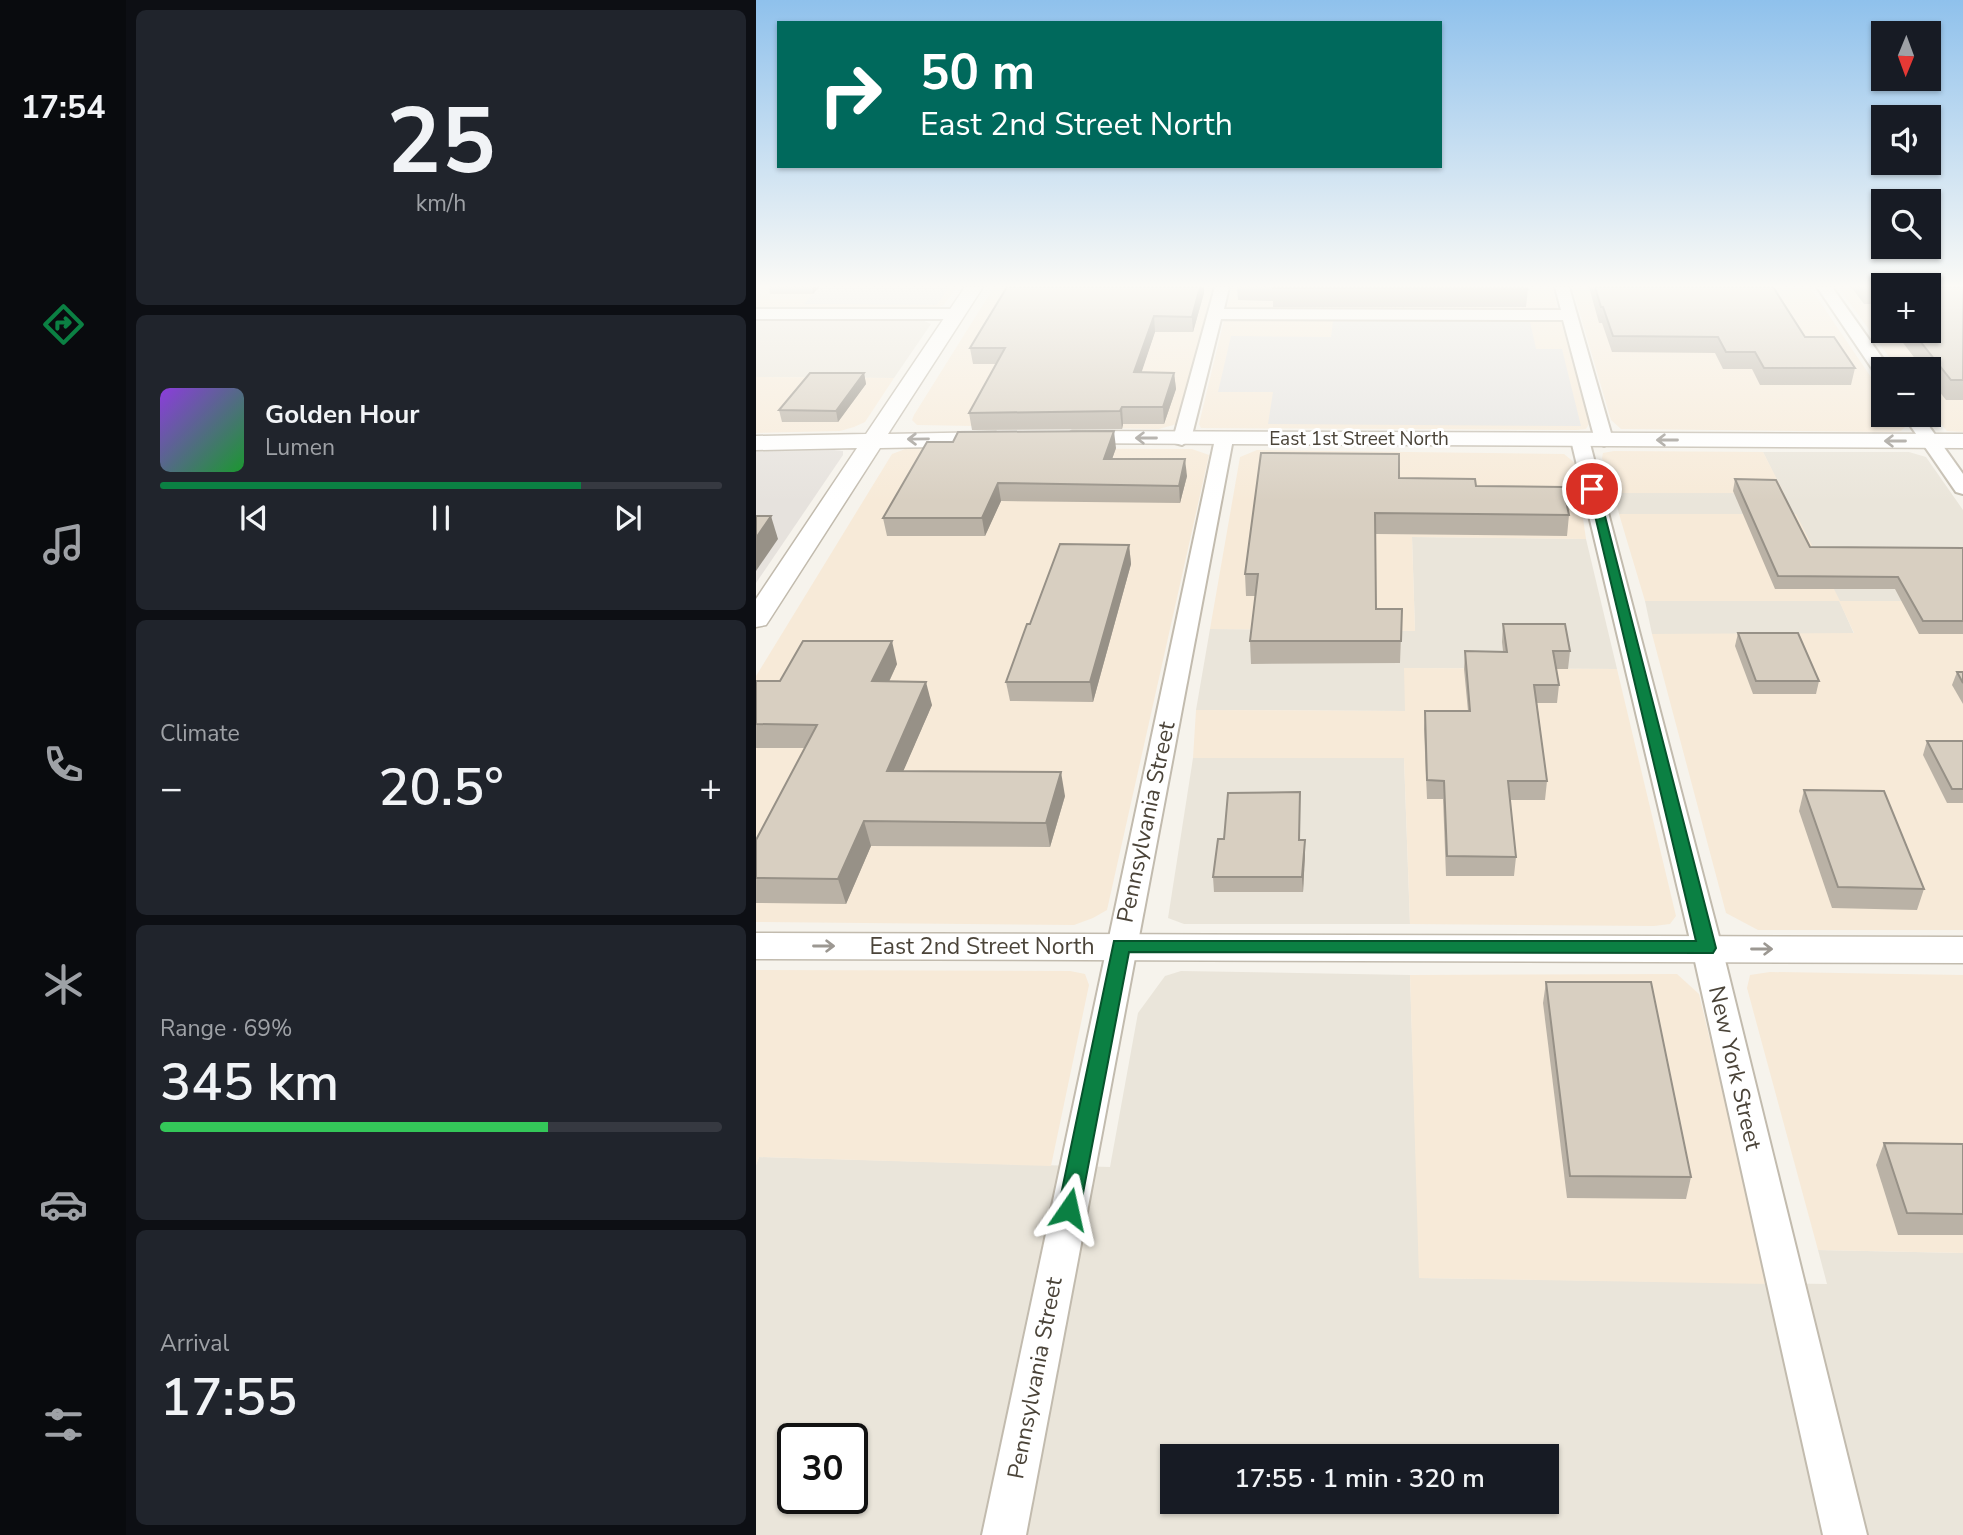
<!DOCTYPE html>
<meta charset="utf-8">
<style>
body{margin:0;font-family:"Nunito Sans",sans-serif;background:#20242c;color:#f1f3f6;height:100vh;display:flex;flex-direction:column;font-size:26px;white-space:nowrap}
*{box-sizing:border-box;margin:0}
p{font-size:23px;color:#9ea1a6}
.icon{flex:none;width:38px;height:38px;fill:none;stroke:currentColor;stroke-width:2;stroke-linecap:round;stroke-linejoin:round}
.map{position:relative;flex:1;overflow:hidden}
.sheet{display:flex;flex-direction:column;gap:10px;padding:10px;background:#0d0f14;width:630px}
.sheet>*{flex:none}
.hud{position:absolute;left:21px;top:21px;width:665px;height:147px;border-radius:0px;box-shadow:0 2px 5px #0004;background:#00695c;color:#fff;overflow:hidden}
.needle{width:46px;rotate:181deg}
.tools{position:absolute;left:1115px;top:21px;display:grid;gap:14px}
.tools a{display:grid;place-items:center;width:70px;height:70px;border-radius:0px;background:#171b24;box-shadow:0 2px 5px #0004;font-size:35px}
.speed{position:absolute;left:21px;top:1423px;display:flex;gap:14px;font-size:35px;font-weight:700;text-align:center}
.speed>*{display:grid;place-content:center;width:91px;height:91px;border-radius:50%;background:#171b24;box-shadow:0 2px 5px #0004;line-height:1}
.speed .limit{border:4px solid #111;border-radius:10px;background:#fff;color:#111}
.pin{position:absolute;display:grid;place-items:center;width:60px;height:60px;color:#fff;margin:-30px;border:4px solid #fff;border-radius:50%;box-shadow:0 2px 7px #0007}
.me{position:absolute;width:77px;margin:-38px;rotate:11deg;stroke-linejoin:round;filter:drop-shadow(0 0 5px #0008)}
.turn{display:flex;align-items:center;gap:24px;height:147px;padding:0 28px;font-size:32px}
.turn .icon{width:91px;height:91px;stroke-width:2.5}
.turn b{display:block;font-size:49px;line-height:60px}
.big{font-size:52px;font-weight:600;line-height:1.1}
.sheet .card{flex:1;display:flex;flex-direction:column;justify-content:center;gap:10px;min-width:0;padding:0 24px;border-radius:10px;background:#20242c}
.sheet .dial{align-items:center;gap:0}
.dial b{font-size:91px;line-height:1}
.song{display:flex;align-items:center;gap:21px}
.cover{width:84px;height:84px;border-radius:10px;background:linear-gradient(135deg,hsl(270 70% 55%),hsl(130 70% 35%))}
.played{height:7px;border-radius:4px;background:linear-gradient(90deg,#0b8043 75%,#363941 75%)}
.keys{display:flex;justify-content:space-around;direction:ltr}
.heat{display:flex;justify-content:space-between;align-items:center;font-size:38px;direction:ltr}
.charge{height:10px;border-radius:5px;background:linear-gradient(90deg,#34c759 69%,#363941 0)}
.trip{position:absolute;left:404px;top:1444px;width:399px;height:70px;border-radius:0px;background:#171b24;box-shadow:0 2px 5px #0004;font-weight:600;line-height:70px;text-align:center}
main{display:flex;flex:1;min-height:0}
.menu{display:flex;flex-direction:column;width:126px;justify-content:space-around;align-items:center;background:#090b0e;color:#9ea1a6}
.menu .icon{width:49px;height:49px}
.menu .selected{color:#0b8043}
.menu b{font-size:32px;color:#f1f3f6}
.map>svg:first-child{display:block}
.residential{fill:#eae5da;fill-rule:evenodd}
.commercial{fill:#f7ead8}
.industrial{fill:#e6e2dd}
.parking{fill:#e5e3e0}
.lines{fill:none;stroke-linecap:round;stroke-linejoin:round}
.minor-casing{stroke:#c2bbae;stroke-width:4}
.tertiary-casing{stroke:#c2bbae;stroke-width:3}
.minor{fill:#fff;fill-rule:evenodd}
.tertiary{fill:#fff;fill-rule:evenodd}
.wall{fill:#bab2a6}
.shaded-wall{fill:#979187}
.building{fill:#d8cfc1;stroke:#979187;stroke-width:2}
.oneway{stroke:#9c9892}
.route{fill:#0b8043;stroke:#07532c;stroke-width:2}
.labels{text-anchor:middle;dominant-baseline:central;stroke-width:6;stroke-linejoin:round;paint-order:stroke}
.far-street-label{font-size:19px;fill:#4b4439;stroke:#fff}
.street-label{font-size:23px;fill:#4b4439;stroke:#fff}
</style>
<main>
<nav class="menu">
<b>17:54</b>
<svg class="icon selected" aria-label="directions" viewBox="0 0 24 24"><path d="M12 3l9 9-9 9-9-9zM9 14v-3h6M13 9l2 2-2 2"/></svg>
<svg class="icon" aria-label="music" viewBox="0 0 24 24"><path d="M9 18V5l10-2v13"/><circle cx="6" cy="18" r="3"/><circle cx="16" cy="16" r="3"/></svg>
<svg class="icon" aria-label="phone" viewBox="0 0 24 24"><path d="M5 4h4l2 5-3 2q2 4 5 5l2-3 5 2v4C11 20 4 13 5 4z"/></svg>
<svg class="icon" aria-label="climate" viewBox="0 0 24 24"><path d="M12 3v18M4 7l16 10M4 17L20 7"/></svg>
<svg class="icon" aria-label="car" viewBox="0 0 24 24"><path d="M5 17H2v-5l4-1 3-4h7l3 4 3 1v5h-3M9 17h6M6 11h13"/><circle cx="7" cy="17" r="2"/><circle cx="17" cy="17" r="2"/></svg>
<svg class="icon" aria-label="filters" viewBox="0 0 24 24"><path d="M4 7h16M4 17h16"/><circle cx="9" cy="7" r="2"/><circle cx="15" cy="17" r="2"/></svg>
</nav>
<section class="sheet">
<div class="card dial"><b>25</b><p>km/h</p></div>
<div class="card">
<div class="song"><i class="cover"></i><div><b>Golden Hour</b><p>Lumen</p></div></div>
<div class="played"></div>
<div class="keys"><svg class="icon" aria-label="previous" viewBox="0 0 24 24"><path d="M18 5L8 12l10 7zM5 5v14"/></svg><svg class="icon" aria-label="pause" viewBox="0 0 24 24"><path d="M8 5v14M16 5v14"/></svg><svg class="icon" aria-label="next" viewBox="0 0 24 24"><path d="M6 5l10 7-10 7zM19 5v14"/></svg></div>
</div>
<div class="card"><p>Climate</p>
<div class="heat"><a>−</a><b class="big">20.5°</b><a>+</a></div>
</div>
<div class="card"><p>Range · 69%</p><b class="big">345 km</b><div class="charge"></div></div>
<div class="card"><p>Arrival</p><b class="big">17:55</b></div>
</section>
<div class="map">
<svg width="1207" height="1535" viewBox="0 0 1207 1535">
<rect width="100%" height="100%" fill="#f6f3ec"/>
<g class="residential">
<polygon points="0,319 164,319 175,324 138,378 0,377"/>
<polygon points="1007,452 1153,452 1170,457 1207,510 1207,601 1084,602 1098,634 896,634 889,601 1083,601 1039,514 863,514 858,493 1027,493"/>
<polygon points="656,537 830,539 861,669 649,668 650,711 440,710 454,629 659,631"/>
<polygon points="437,758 648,758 654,924 428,924 412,918"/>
<path d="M425,971l229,4 10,303 407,6 -9,-34 145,3v282h-1207v-370l3,-8 351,10 28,-154 27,-37zM37,1438h59v60h-59zM416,1456h375v46h-375z"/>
</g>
<g class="commercial">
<polygon points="0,287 200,287 188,305 177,309 0,309"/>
<polygon points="238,287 457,287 421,424 403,429 161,425 156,420 158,415"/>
<polygon points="476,287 796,287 833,424 830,429 821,430 445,428 443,424"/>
<polygon points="816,287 1054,287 1127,395 1127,415 1140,415 1149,427 1145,431 1134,432 865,429 855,420"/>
<polygon points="1082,287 1127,287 1127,331 1172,331 1207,287 1207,432 1191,431 1173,411 1172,369 1142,369"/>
<polygon points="0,377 138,378 109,422 98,427 84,431 0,433"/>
<polygon points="152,448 436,449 453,455 351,910 337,918 318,925 0,922 0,676 136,454"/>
<polygon points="501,450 808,454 819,463 830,539 656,537 659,631 454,629 484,457"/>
<polygon points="858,451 1007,452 1028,493 858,493 846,458 847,453"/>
<polygon points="863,514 1040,514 1084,601 1207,601 1207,930 1002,930 970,913 896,634 1098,633 1083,601 889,601"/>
<polygon points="648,668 861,669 920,916 914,924 898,926 654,924 648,758 437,758 440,710 649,711"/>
<polygon points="0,970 314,971 329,974 333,985 295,1166 3,1157 0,1165"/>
<polygon points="1014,972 1207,975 1207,1253 1062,1250 991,988 994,975"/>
<polygon points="921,974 943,994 1013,1284 663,1278 654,975"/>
</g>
<polygon class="industrial" points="0,451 78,450 87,451 87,455 0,583"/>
<g class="parking">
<polygon points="63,287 193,287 181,305 48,304"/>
<polygon points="577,321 774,322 780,349 806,349 825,426 512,424 517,392 462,392 475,336 575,337"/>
</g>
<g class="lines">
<g class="minor-casing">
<g id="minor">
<polygon points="459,287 473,287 468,309 805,310 799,287 813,287 857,440 848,446 839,440 807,320 465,319 435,439 426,445 419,443 417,439"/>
<polygon points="1061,287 1076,287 1134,369 1127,369 1127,377 1121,376"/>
<polygon points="0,309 200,309 208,314 200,319 0,319"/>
<polygon points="1147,415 1165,415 1207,474 1207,494 1200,492"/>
<polygon points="468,433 477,439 270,1535 226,1535 459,439"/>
<polygon points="824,434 833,440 966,948 1111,1535 1067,1535 936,948 815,440"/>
</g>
</g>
<g class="tertiary-casing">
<g id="tertiary">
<polygon points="209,287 227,287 132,434 240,432 251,439 240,446 124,448 14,619 10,625 0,627 0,599 101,448 0,450 0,436 110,434"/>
<polygon points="316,431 1207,434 1207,448 308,443 305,438"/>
<polygon points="0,933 1207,937 1207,963 0,959"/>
</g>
</g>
<use href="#minor" class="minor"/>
<use href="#tertiary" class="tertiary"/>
</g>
<g class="wall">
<polygon points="13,287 63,287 57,294 14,294"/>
<polygon points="251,287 448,287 448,293 437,332 399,332 385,372 418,373 420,389 408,424 367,424 366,429 216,430 213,413 240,364 217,364 214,348"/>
<polygon points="481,287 771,287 772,289 770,307 517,307 517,301 482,300"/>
<polygon points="833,287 1046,287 1018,287 1049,337 1099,368 1095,385 1004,385 996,369 967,369 959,353 856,352 846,323 843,323"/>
<polygon points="1095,287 1127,287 1127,317 1117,304 1108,304"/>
<polygon points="1207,287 1207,400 1190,400 1172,377 1172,369 1167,369 1138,331 1172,331"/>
<polygon points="108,373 110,384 82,422 26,422 23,410"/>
<polygon points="360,448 356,459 431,476 424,503 245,501 229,536 131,536 127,518"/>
<polygon points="643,478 813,515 811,536 620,534 620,609 646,609 644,663 495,664 494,641 499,596 490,596 489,574"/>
<polygon points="979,479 1054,547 1207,548 1207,634 1163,634 1139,589 1019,589 977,491"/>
<polygon points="373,545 375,564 337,702 254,701 250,682 274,624"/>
<polygon points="747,624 814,651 812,669 800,669 803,685 801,703 781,703 791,781 789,800 754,800 760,857 758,876 690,876 687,799 671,799 668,729 669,711 712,711 708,669 709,651 747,651 746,642"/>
<polygon points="982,633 1063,681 1060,694 997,694 979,646"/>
<polygon points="141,664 133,682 176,705 147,771 309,796 294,847 115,846 90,904 0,903 0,840 49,748 0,748 0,681 24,681"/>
<polygon points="1201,672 1207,672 1207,704 1196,685"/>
<polygon points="1171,741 1207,741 1207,803 1191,803 1167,755"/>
<polygon points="1048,790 1168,889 1161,910 1076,908 1043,811"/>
<polygon points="544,807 544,840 549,840 549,854 547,892 458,892 457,877 468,839"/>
<polygon points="790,982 935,1177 930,1199 811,1198 787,1003"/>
<polygon points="1128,1143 1207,1144 1207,1235 1142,1235 1120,1165"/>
</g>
<g class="shaded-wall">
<polygon points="56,287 63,287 57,294"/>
<polygon points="444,287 448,287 448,293 437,332 436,317"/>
<polygon points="398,316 399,332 380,389 378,372"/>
<polygon points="108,373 110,384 82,422 80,411"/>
<polygon points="418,373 420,389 408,424 407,407"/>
<polygon points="366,407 367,424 366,429 364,411"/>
<polygon points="358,431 360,448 350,476 348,459"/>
<polygon points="429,459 431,476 424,503 423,486"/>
<polygon points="242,483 245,501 229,536 226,518"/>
<polygon points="15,516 22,539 0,571 0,538"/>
<polygon points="373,545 375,564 337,702 334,682"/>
<polygon points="136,641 141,664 122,705 116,681"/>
<polygon points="170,682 176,705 137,795 131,771"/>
<polygon points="305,772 309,796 294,847 290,823"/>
<polygon points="108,821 115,846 90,904 82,879"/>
<polygon points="549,840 549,854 547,892 546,877"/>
</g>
<g class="building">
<polygon points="251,287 444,287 436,317 398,316 378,372 418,373 407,407 366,407 364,411 213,413 249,348 214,348"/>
<polygon points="517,287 771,287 772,289 517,288"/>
<polygon points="839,287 1017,287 1049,337 1078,337 1099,368 1008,368 999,352 970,352 962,337 857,336 847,307 845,307"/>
<polygon points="1122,287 1127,287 1127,294"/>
<polygon points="1172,287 1207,287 1207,380 1195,380 1156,331 1172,331"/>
<polygon points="54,373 108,373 80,411 23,410"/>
<polygon points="358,431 348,459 429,459 423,486 242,483 226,518 127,518 171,442 197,442 202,432"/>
<polygon points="505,453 643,454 643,478 719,479 720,486 807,487 813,515 619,513 620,609 646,609 645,641 494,641 502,574 489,574"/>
<polygon points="979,479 1020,480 1054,547 1207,548 1207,621 1167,621 1142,577 1022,576"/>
<polygon points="0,516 15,516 0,538"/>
<polygon points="304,544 373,545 334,682 250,682 271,624 274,624"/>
<polygon points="747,624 809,624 814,651 797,651 803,685 778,685 791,781 752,781 760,857 691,856 688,781 671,780 669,711 714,711 709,651 751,652"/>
<polygon points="982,633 1042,633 1063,681 1000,681"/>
<polygon points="47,641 136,641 116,681 170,682 131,771 305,772 290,823 108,821 82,879 0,878 0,840 61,725 0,724 0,681 24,681"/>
<polygon points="1201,672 1207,672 1207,683"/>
<polygon points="1171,741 1207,741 1207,789 1196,789"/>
<polygon points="1048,790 1128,791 1168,889 1082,887"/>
<polygon points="544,792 543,840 549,840 546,877 457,877 462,839 468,839 472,793"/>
<polygon points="790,982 895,982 935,1177 814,1176"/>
<polygon points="1128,1143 1207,1144 1207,1214 1151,1213"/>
</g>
<defs><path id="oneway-shaft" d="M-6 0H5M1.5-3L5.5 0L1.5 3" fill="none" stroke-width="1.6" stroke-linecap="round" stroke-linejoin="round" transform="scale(1.75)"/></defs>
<g class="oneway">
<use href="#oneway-shaft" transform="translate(390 438) rotate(-180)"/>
<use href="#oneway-shaft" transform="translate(162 439) rotate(179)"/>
<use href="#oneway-shaft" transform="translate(911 440) rotate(-180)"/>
<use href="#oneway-shaft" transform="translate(1139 441) rotate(-180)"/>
<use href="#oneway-shaft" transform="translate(68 946)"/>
<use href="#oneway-shaft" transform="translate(1006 949)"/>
</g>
<linearGradient id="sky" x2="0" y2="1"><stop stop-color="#8fc1ec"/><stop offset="0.57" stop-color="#fbfaf6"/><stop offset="1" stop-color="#fbfaf6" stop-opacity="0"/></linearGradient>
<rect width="1207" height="502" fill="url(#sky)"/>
<polygon class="route" points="832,486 842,489 960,948 957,953 373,952 324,1209 321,1215 313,1218 305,1215 302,1209 358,941 940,941"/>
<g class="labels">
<g class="far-street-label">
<text x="603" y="439">East 1st Street North</text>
</g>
<g class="street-label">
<text transform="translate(390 822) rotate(-78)">Pennsylvania Street</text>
<text x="226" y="946">East 2nd Street North</text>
<text transform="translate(979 1068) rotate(77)">New York Street</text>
<text transform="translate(279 1378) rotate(-79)">Pennsylvania Street</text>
</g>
</g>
</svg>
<div class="tools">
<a><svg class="needle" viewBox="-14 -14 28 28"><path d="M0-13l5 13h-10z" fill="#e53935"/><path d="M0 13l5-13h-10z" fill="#9ea1a6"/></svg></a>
<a><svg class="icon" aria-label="sound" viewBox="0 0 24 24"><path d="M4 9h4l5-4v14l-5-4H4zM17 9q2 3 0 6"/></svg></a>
<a><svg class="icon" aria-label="search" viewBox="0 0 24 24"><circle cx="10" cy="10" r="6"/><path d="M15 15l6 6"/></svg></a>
<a>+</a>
<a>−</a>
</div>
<div class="speed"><div class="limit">30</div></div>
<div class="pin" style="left:836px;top:489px;background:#d93025"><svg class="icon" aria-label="arrive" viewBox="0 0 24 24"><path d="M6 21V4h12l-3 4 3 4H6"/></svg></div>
<svg class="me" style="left:313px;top:1209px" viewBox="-20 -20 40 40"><path d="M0-17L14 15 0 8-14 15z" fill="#0b8043" stroke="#fff" stroke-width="4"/></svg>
<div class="trip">17:55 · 1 min · 320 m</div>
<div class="hud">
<div class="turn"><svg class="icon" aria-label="right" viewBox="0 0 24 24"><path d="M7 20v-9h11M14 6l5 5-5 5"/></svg><div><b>50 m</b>East 2nd Street North</div></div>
</div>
</div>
</main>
